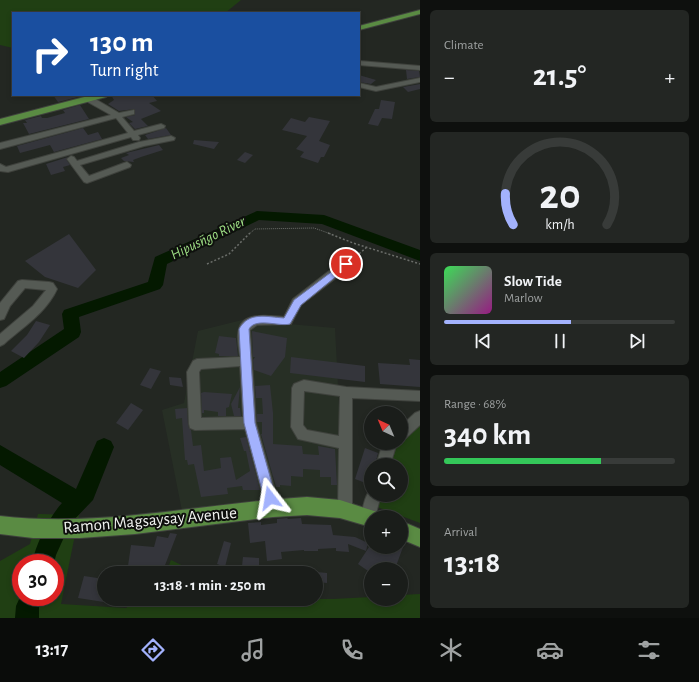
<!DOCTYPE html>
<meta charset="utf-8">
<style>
body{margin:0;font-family:"Alegreya Sans",sans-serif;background:#232623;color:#f1f3f6;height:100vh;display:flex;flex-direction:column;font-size:15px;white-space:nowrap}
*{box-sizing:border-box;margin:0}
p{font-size:13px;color:#9fa2a2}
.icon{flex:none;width:22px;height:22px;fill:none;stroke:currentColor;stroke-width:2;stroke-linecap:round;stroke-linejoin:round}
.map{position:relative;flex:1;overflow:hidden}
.drawer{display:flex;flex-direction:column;gap:10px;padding:10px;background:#0e100e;width:279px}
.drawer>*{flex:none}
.top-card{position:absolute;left:12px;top:12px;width:348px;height:84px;border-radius:0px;box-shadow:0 2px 6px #0003,0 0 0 1px #383b39;background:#1a4fa0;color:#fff;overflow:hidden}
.needle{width:26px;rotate:316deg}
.buttons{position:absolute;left:364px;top:406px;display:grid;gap:8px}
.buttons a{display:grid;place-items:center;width:44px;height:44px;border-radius:50%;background:#1a1d1a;box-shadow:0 2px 6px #0003,0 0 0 1px #383b39;font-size:20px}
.speed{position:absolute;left:12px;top:554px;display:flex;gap:8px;font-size:20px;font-weight:700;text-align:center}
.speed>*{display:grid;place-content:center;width:52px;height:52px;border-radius:50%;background:#1a1d1a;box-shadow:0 2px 6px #0003,0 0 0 1px #383b39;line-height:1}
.speed .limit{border:6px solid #d22;background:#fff;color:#111}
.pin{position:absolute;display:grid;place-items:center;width:34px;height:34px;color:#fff;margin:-17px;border:2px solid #fff;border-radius:50%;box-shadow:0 1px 4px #0007}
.me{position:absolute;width:44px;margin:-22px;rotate:346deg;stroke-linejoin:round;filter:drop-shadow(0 0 3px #0008)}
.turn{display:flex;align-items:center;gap:14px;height:84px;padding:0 12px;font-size:18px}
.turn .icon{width:52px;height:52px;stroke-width:2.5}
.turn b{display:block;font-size:28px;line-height:34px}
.big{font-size:30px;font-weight:700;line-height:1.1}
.drawer .widget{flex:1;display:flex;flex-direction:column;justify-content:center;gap:6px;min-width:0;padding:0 14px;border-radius:6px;background:#232623}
.drawer .dial{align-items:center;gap:0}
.dial svg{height:104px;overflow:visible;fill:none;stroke:#383b39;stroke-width:7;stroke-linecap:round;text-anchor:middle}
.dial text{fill:#f1f3f6;stroke:none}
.song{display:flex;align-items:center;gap:12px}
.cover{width:48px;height:48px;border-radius:6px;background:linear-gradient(135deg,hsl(130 70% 55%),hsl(310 70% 35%))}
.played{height:4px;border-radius:2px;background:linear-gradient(90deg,#a3b2fd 55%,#383b39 55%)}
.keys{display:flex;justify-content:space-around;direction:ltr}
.heat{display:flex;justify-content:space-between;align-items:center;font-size:22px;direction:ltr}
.charge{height:6px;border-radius:3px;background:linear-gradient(90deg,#34c759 68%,#383b39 0)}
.trip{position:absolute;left:97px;top:566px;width:226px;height:40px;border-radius:20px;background:#1a1d1a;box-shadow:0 2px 6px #0003,0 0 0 1px #383b39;font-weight:700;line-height:40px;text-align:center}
.menu{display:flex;height:64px;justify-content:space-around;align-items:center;background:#0a0c0a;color:#9fa2a2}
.menu .icon{width:28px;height:28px}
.menu .on{color:#a3b2fd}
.menu b{font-size:18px;color:#f1f3f6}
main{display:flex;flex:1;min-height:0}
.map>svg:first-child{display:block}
.built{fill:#272f25}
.green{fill:#203f13;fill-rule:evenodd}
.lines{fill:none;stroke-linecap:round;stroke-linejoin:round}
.river{fill:#041900;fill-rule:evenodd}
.building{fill:#34353b}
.minor-casing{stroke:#3f423d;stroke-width:2}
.major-casing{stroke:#3f423d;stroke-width:2}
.path-far1{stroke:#6b6e6a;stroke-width:1;stroke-dasharray:1 1;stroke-linecap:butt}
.path{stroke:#6b6e6a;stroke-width:1.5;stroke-dasharray:2 2;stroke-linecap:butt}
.minor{fill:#555a54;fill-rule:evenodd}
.major{fill:#5a8b43;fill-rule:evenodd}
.route{fill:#a3b2fd;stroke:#6a74a4}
.labels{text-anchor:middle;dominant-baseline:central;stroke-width:4;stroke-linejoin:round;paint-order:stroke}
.water-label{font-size:15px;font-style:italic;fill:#9cdc83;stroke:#0e0f0d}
.near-street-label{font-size:17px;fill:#f0f2ef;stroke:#0e0f0d}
</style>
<main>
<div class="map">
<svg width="420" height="618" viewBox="0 0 420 618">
<rect width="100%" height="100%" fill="#232722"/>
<polygon class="built" points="242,320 335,328 344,501 182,511 162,410 184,403 198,331"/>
<g class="green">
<polygon points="0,0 241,0 225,13 13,13 13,48 0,45"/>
<polygon points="420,414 420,523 372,505 375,495 401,495 401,465 383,465 388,443 401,443 401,431"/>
<path d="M38,514l41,1 -18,89 65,4 12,-9h195l38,-2v2h30v-4l19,-1v24h-420v-57l30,-17zM21,563h34v34h-34z"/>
<polygon points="171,560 198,573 166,573"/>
</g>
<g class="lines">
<g class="river">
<polygon points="257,211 324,215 420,250 420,261 322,224 259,220 167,264 163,285 160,289 79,317 81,332 79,337 6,386 0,388 0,372 64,329 62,314 64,310 148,282 155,257"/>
<path d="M104,438l7,3 3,6 -21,53 -23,24 -14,31 -2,8h-22c4,-19 17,-46 30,-60l-62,-38v-20l76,44 21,-48z"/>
<polygon points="21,595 21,597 43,597 39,606 39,618 15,618 16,606"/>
</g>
</g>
<g class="building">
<polygon points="406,70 419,71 420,77 407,79"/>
<polygon points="359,75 376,80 371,84 359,82"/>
<polygon points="420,84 420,89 408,92 403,87"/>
<polygon points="53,95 86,95 58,102"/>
<polygon points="111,95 152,95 157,101 149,103 161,111 141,119 148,126 135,129 129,123 133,122 126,117 135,115 135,109 119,111 108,104 114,100"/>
<polygon points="381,100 395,102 392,119 382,118 378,126 368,124 375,109 379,109"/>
<polygon points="80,105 89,119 29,134 23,123 27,123 25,120 41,116 42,118 47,118 65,113 63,110"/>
<polygon points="309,117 330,121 319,141 330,145 324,157 321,157 318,163 300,157 304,152 296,149 307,136 282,130 291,118 305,122"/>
<polygon points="83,128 88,135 98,132 102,139 54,152 50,145 20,153 17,146"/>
<polygon points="166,128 171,135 148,139 145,135"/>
<polygon points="194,140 219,142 214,149 193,144"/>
<polygon points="159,145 163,150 141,157 133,160 134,162 124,161 121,158 129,155 126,153"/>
<polygon points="245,152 253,155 245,163 237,160"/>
<polygon points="68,157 66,159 70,165 63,167 65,171 51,175 46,164"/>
<polygon points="69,234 96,270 78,288 45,277 25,261"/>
<polygon points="36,321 50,325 39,342 24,358 11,351 27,335"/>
<polygon points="252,331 287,338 285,357 271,376 254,370 253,360 255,357 253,357"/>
<polygon points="219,336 236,338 238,356 219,356 219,354 215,353"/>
<polygon points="291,357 365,366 365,382 290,373"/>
<polygon points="409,359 420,360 420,387 380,384 378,363 410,365"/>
<polygon points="150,368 161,371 151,389 140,385"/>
<polygon points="169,377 181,378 183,387 170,385"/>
<polygon points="270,385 273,413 273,444 302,446 303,454 319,455 318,446 335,449 337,485 331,485 331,477 320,477 320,470 303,469 303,477 291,476 291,486 280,485 280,487 276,487 261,434 262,434 262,422 257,422 257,414 263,414 262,398 256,398 255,386"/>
<polygon points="240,387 238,408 240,408 241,416 234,416 231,404"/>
<polygon points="204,392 232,394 229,407 226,408 226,416 218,416 218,412 204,410 204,413 202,413 201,393"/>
<polygon points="131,403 143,410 128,430 116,423"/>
<polygon points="187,408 188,424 189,428 191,430 193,446 201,445 204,471 221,468 220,458 231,457 236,480 250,471 246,451 244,451 240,438 246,437 260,490 243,490 242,486 227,488 228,494 201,497 194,464 188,465 187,460 185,460 182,418 176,419 175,409"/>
<polygon points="365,448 378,453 375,465 371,465 371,485 355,479"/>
<polygon points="287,518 288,519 301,518 302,524 331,525 333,535 355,537 368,543 366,551 348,544 349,552 336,551 336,548 318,549 318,551 304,551 304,550 281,552 282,559 267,561 265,541 250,543 248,523 261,522 261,525 277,523 277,519"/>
<polygon points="170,533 177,534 162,573 127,573 131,545 154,547 157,536 168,538"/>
<polygon points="224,541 231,543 225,567 217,564"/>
<polygon points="369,547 403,547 395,569 371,569 371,573 358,564"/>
<polygon points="243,557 259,558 259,568 242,566"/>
<polygon points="317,572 327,573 327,583 317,582"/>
<polygon points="84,576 104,579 104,602 78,598"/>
</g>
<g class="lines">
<g class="minor-casing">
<g id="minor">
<polygon points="359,61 420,66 420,70 359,65"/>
<polygon points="420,78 420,82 376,91 359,87 359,83 376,87"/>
<polygon points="86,97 92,97 119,113 134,110 134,114 122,117 134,131 161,124 165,126 164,128 138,135 140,138 139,140 133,140 131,137 8,172 0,171 0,164 6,167 128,133 116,118 0,149 0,143 111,115 86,101"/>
<polygon points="171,136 175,138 174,140 144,146 80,165 89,176 124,163 127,162 131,165 130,167 87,183 84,182 67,159 71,156 74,157 77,161 139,142"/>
<path d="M346,260l4,1 1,3 -1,3 -49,38 -10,19 -34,1 -7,5 6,93 24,85 -2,5 -5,2 -5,-2 -2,-5 -21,-79 -50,1 -5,-2 -1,-4 -2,-52 6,-11 4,-2 43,-2c-1,-9 -4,-21 -1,-28 4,-18 32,-13 45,-12l9,-18 49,-38zM240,366l3,51 -42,1 -2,-46 2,-3z"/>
<path d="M22,280l27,2 4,1 4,6c-11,24 -34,38 -53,55l-4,2v-12l33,-28 13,-16 -21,-2 -15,18 -6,13 -4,1v-17l18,-22z"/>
<path d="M304,380l42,7 74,4v10l-68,-3v113l-2,5 -5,2 -5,-2 -2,-5 1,-63 -41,-9 -7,-12 1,-39 2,-4zM304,391l36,5 -1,40 -32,-6 -4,-5z"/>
<polygon points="420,411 420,425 406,438 401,440 401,426 415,413"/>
<polygon points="383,443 397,443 390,465 376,465"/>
<path d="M371,489v6h10l-6,22h-4v6l-3,1 -5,-2c-3,-8 2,-27 8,-33z"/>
</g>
</g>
<g class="major-casing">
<g id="major">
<polygon points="420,10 420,14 359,30 359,26"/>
<polygon points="92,95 108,95 106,97 0,125 0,119"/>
<path d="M307,497l33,3 37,12 3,5h-9v10l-31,-9 -33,-3 -34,2 -138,17 -55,4h-47l-33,-4v-18c103,12 204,-13 307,-19z"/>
<polygon points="401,521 420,529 420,547 401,539"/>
</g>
</g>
<polyline class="path-far1" points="249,234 255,229 314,228 331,234"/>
<g class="path">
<polyline points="328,233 353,243 420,264"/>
<polyline points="353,259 367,247"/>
<polyline points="207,264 229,254 250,233"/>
</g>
<use href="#minor" class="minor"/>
<use href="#major" class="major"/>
</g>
<path class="route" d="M346,261l3,1 2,2 -2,2 -48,39 -11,19c-11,3 -34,-7 -41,5l6,94 21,75 -2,4 -4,1 -4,-1 -2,-4 -20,-75 -5,-94c10,-18 28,-12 45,-11l10,-18z"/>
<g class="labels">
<g class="water-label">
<text transform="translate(208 238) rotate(-26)">Hipusñgo River</text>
</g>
<g class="near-street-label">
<text transform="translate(150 520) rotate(-5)">Ramon Magsaysay Avenue</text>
</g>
</g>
</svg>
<div class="buttons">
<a><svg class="needle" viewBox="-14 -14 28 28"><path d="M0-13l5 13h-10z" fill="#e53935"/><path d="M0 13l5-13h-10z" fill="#9fa2a2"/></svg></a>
<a><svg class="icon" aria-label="search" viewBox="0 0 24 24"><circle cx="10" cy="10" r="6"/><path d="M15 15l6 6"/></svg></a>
<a>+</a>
<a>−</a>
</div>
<div class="speed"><div class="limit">30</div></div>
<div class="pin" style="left:346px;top:264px;background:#d93025"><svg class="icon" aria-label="arrive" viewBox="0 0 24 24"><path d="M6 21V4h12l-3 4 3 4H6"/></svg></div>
<svg class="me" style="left:270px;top:498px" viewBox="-20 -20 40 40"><path d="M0-17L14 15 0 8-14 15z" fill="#a3b2fd" stroke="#fff" stroke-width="4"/></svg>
<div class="trip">13:18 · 1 min · 250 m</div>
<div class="top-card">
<div class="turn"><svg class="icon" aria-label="right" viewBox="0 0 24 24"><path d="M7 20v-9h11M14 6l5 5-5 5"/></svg><div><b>130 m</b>Turn right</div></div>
</div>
</div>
<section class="drawer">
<div class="widget"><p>Climate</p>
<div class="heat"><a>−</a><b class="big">21.5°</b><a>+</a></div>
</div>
<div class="widget dial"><svg viewBox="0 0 100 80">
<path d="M14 69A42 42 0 1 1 86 69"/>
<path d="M14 69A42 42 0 0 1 8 45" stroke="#a3b2fd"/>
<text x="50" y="56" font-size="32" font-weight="700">20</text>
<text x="50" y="72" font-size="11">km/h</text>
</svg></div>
<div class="widget">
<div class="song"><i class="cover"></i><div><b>Slow Tide</b><p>Marlow</p></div></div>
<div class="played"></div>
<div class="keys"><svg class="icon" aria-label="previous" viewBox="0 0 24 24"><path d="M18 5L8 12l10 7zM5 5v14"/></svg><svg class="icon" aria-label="pause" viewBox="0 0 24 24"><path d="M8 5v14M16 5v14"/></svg><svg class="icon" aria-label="next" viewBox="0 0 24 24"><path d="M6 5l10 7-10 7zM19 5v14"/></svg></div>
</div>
<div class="widget"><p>Range · 68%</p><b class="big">340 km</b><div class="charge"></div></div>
<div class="widget"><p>Arrival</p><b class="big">13:18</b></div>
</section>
</main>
<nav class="menu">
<b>13:17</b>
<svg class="icon on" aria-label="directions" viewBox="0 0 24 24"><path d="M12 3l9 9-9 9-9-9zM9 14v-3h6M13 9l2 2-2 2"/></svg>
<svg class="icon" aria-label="music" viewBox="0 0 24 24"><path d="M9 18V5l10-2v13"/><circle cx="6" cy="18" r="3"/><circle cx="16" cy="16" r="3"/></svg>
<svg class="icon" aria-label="phone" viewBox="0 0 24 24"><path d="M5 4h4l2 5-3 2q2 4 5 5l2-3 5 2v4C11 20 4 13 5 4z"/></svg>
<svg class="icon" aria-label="climate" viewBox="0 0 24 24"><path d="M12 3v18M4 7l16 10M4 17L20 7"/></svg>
<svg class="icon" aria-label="car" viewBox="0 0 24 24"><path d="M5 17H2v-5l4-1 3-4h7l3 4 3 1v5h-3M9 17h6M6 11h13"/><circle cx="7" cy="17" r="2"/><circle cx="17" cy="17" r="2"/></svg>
<svg class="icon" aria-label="filters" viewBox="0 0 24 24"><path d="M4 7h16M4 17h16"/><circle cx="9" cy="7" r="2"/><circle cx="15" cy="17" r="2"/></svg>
</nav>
